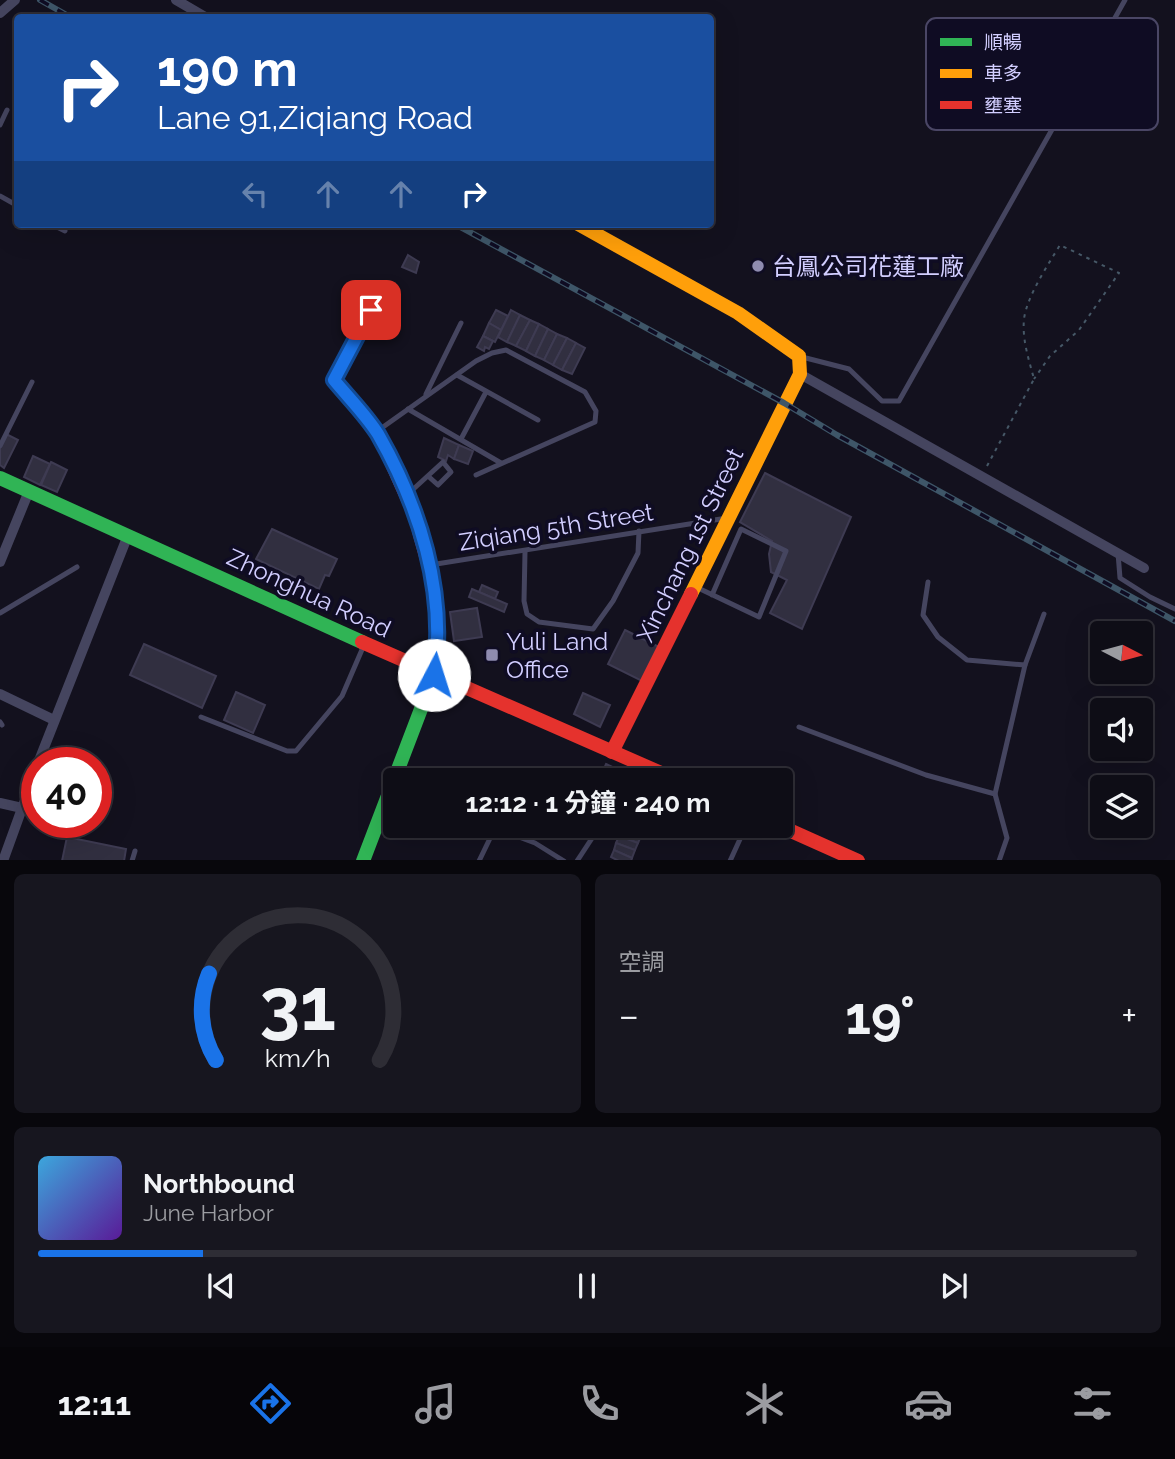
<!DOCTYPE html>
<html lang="zh-TW">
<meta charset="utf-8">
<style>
body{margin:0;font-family:Raleway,"Noto Sans TC",sans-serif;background:#17161f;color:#f1f3f6;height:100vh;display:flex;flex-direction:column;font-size:26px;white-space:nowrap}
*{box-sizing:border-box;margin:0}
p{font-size:23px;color:#9b9ca1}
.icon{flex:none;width:38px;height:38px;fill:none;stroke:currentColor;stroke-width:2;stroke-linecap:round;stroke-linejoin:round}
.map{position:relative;height:860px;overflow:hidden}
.panel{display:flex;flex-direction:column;gap:14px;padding:14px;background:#08070c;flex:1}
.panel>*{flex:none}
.top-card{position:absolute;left:14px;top:14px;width:700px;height:214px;border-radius:7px;box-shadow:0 7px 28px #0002,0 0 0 2px #2e2d35;background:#1a4fa0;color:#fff;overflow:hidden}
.needle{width:46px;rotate:96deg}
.controls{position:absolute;left:1090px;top:621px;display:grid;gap:14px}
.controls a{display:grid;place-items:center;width:63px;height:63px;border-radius:7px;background:#0e0d16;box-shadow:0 7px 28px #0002,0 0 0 2px #2e2d35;font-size:35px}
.speed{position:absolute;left:21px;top:747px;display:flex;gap:14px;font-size:35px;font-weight:700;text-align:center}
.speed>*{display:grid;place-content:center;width:91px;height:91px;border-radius:50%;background:#0e0d16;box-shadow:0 7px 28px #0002,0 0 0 2px #2e2d35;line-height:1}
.speed .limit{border:10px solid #d22;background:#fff;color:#111}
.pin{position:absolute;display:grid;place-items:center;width:60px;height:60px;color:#fff;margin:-30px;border-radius:14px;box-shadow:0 4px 10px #0006}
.me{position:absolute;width:77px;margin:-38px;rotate:5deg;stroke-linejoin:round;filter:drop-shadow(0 0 5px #0008)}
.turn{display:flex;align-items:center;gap:24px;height:147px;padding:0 28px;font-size:32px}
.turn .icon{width:91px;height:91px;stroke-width:2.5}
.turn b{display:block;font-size:49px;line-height:60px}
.lanes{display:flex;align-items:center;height:66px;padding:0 28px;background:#0003;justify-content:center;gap:35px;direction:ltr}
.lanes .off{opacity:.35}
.big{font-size:52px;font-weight:700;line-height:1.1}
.panel .tile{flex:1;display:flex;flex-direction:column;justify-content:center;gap:10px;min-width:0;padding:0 24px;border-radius:10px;background:#17161f}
.panel .dial{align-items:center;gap:0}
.dial svg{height:182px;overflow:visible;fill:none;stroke:#2e2d35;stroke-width:7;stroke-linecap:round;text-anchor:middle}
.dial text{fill:#f1f3f6;stroke:none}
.song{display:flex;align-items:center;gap:21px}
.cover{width:84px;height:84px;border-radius:10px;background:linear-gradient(135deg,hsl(200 70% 55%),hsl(270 70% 35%))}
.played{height:7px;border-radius:4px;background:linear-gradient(90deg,#1a73e8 15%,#2e2d35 15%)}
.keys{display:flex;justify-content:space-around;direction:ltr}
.heat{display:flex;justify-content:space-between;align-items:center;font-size:38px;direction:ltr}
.panel .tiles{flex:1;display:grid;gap:14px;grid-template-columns:1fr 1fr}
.tile:last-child{grid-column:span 2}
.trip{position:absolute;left:383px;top:768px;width:410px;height:70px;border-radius:7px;background:#0e0d16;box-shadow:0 7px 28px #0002,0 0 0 2px #2e2d35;font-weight:700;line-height:70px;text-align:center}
.menu{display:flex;height:112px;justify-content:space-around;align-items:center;background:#060509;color:#9b9ca1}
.menu .icon{width:49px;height:49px}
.menu .selected{color:#1a73e8}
.menu b{font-size:32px;color:#f1f3f6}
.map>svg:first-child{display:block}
.building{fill:#312f40;stroke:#3e3b52;stroke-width:2}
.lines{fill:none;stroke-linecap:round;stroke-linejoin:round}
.path{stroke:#465867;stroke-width:2;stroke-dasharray:3.5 5;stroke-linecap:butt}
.lane{stroke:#45455f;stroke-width:5}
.street{stroke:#45455f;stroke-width:10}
.fast{stroke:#30b455;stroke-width:14}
.slow{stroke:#ff9f0a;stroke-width:14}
.jam{stroke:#e5322d;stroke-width:14}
.rail-casing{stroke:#3e5668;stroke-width:6}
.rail{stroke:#0f0c23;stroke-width:3.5;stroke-dasharray:10;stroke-linecap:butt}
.route-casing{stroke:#114b97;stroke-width:18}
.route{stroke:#1a73e8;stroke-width:12}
.poi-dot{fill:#8f8cb0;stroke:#0f0c23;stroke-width:2.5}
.labels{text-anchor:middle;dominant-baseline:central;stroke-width:7;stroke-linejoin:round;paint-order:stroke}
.poi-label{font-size:24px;fill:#d2ceff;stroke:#0f0c23;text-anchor:start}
.street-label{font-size:24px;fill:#d2ceff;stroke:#0f0c23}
.key{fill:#0f0c23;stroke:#4a4665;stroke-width:2}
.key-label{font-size:19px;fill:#d2ceff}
</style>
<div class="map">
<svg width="1175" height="861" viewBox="0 0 1175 861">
<rect width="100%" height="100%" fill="#13111e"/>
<g class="building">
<polygon points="408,255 419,262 416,273 402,267"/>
<polygon points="496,310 508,316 501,330 489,323"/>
<polygon points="511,310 520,315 507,342 498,337"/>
<polygon points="520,315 530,320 516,346 507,342"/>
<polygon points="530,320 539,324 526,351 516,346"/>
<polygon points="489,323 501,330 495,342 483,336"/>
<polygon points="539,324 548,329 535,356 526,351"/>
<polygon points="548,329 557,334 544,360 535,356"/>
<polygon points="557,334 567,338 553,365 544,360"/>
<polygon points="483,336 493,341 489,349 485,347 484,351 477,347"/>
<polygon points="567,338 576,343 562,370 553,365"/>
<polygon points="576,343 585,348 572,374 562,370"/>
<polygon points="6,434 18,440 4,468 0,465 0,446"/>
<polygon points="444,438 459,445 454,459 448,455 446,461 438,457"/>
<polygon points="459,445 473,451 468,464 454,459"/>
<polygon points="33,456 50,464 40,485 24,477"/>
<polygon points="51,462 67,470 57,492 41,485"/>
<polygon points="765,473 851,517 802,629 770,613 787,580 771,572 769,554 772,541 740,522"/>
<polygon points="272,529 337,559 329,576 325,575 319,589 256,559"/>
<polygon points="482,585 498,592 495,599 479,592"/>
<polygon points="472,589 507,604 504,612 469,597"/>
<polygon points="477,608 482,637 454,641 450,612"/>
<polygon points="625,630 661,648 644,682 608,664"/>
<polygon points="144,644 216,676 202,708 130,675"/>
<polygon points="236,692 265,705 253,733 224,720"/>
<polygon points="583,693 610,705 600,727 574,714"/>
<polygon points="606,764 623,772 619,780 599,780"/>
<polygon points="623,826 635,826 643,829 641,836 622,829"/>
<polygon points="622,829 641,836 638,843 619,836"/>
<polygon points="619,836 638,843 635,850 616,843"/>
<polygon points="67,837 126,849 124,861 62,861"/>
<polygon points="616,843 635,850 632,858 614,850"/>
<polygon points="614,850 632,858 631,861 619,861 611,857"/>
</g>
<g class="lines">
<path class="path" d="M987,466l47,-87c-5,-19 -12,-39 -10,-60 3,-23 24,-54 36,-74l59,28 -40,57 -29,26 -16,23"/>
<g class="lane">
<polyline points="0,125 7,110"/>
<polyline points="0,196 18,206"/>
<polyline points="51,224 65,231"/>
<polyline points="802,357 849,369 882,401 899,401 1125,0"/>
<polyline points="457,375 538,420"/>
<polyline points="335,379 384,286"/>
<polyline points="426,394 461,323"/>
<polyline points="408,409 501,463"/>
<polyline points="376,432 476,361 492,353 506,350 585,392 596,411 595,422 476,475"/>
<polyline points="461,439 486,392"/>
<polyline points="0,446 32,382"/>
<polyline points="408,494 443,462 451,472 438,485 428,476"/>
<polyline points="525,552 524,601 527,614 539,622 593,629 613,601 638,553 639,531"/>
<polyline points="1118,553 1120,578 1150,597 1175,609"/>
<polyline points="430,565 727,518"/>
<polyline points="928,582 923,615 938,637 967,660 1025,665"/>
<polyline points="696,587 759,617 786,551 741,529 712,595"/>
<polyline points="0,613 77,567"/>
<polyline points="201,717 287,751 296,751 342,696 364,645"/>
<polyline points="0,722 2,725"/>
<polyline points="799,727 926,775 995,794"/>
<polyline points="132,861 135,851"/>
<polyline points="479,861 495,828 535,843 564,861"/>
<polyline points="577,861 600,826"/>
<polyline points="730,861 746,826"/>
<polyline points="999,861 1007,838 995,794 1025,665 1044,614"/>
</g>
<g class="street">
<polyline points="176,0 207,18"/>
<polyline points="0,13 15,0"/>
<polyline points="800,374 1144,568"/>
<polyline points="0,562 29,491"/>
<polyline points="0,694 54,720"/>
<polyline points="38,763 128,535"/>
<polyline points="0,803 22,808"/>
<polyline points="3,861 37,767"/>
</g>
<g class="fast">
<polyline points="0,478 362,642"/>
<polyline points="363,861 434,675 437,620 432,578"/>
</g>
<polyline class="slow" points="578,224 738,313 799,356 800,374 691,594"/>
<g class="jam">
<polyline points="334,380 375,430 384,446 414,513 432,578"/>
<polyline points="362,642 677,780"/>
<polyline points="612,752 691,594"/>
<polyline points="780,826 858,861"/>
</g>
<g class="rail-casing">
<g id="rail">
<polyline points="40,0 72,18"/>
<polyline points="455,224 784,403 837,435 1175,621"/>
</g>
</g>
<use href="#rail" class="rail"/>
</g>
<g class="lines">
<g class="route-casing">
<path id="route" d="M371,310l-37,70c14,17 32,35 44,54 41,72 69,158 56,241"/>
</g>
<use href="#route" class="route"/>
</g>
<g class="poi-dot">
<circle cx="758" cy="266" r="7"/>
<rect x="485" y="648" width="14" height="14" rx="3.5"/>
</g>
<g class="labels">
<g class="poi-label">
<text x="772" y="266">台鳳公司花蓮工廠</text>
<text x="506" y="641">Yuli Land<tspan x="506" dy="28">Office</tspan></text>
</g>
<g class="street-label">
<text transform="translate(556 527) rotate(-9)">Ziqiang 5th Street</text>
<text transform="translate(690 545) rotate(-64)">Xinchang 1st Street</text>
<text transform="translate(309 593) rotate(25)">Zhonghua Road</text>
</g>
</g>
<rect x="926" y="18" width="232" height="112" rx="10" class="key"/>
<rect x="940" y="38" width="32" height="8" fill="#30b455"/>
<rect x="940" y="69" width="32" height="9" fill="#ff9f0a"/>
<rect x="940" y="101" width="32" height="8" fill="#e5322d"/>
<g class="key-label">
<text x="984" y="49">順暢</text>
<text x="984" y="80">車多</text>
<text x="984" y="112">壅塞</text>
</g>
</svg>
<div class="controls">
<a><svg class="needle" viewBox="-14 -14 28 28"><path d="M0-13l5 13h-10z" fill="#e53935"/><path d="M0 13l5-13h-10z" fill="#9b9ca1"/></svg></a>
<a><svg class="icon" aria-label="sound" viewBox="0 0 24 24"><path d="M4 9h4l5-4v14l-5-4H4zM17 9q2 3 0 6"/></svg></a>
<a><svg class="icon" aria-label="layers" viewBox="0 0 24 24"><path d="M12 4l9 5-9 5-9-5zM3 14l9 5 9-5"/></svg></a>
</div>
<div class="speed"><div class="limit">40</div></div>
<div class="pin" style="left:371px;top:310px;background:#d93025"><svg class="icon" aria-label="arrive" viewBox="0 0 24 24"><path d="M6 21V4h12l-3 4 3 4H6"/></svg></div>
<svg class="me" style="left:434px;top:675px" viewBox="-20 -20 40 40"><circle r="19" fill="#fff"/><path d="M0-13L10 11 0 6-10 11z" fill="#1a73e8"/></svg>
<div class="trip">12:12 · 1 分鐘 · 240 m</div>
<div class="top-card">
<div class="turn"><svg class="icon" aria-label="right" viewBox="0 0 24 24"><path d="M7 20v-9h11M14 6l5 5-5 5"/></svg><div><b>190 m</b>Lane 91,Ziqiang Road</div></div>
<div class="lanes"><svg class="icon off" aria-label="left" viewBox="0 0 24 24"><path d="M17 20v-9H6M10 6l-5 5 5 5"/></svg><svg class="icon off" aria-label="ahead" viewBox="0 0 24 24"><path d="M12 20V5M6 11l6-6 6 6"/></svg><svg class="icon off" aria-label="ahead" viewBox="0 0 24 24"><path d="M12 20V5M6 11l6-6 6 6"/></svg><svg class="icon" aria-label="right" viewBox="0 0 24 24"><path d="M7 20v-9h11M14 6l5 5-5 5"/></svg></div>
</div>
</div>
<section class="panel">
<div class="tiles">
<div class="tile dial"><svg viewBox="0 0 100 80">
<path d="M14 69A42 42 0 1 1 86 69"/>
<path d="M14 69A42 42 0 0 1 11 31" stroke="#1a73e8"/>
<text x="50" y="56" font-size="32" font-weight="700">31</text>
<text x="50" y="72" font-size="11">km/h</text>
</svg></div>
<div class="tile"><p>空調</p>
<div class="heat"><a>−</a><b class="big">19°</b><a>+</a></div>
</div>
<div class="tile">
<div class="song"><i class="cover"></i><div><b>Northbound</b><p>June Harbor</p></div></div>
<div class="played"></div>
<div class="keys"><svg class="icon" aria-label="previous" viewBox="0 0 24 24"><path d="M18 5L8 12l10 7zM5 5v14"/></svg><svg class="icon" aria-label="pause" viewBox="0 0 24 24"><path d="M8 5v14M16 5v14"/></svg><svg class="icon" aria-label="next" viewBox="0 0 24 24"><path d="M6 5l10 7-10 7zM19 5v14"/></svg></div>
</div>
</div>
</section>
<nav class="menu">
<b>12:11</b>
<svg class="icon selected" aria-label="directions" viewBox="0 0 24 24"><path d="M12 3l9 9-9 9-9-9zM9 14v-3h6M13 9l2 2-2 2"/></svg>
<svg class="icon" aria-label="music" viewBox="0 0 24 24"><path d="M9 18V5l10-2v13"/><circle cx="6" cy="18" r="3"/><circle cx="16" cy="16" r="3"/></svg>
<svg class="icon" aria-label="phone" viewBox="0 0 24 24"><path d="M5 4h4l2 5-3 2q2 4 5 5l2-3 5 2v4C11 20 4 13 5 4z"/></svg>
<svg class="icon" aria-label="climate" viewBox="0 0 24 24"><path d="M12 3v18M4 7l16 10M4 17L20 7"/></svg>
<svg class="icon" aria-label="car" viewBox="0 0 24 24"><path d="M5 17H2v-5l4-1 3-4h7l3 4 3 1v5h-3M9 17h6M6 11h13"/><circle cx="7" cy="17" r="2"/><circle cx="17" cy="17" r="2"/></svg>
<svg class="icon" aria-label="filters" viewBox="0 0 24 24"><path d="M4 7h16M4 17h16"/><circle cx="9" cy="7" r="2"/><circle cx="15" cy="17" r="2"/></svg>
</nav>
